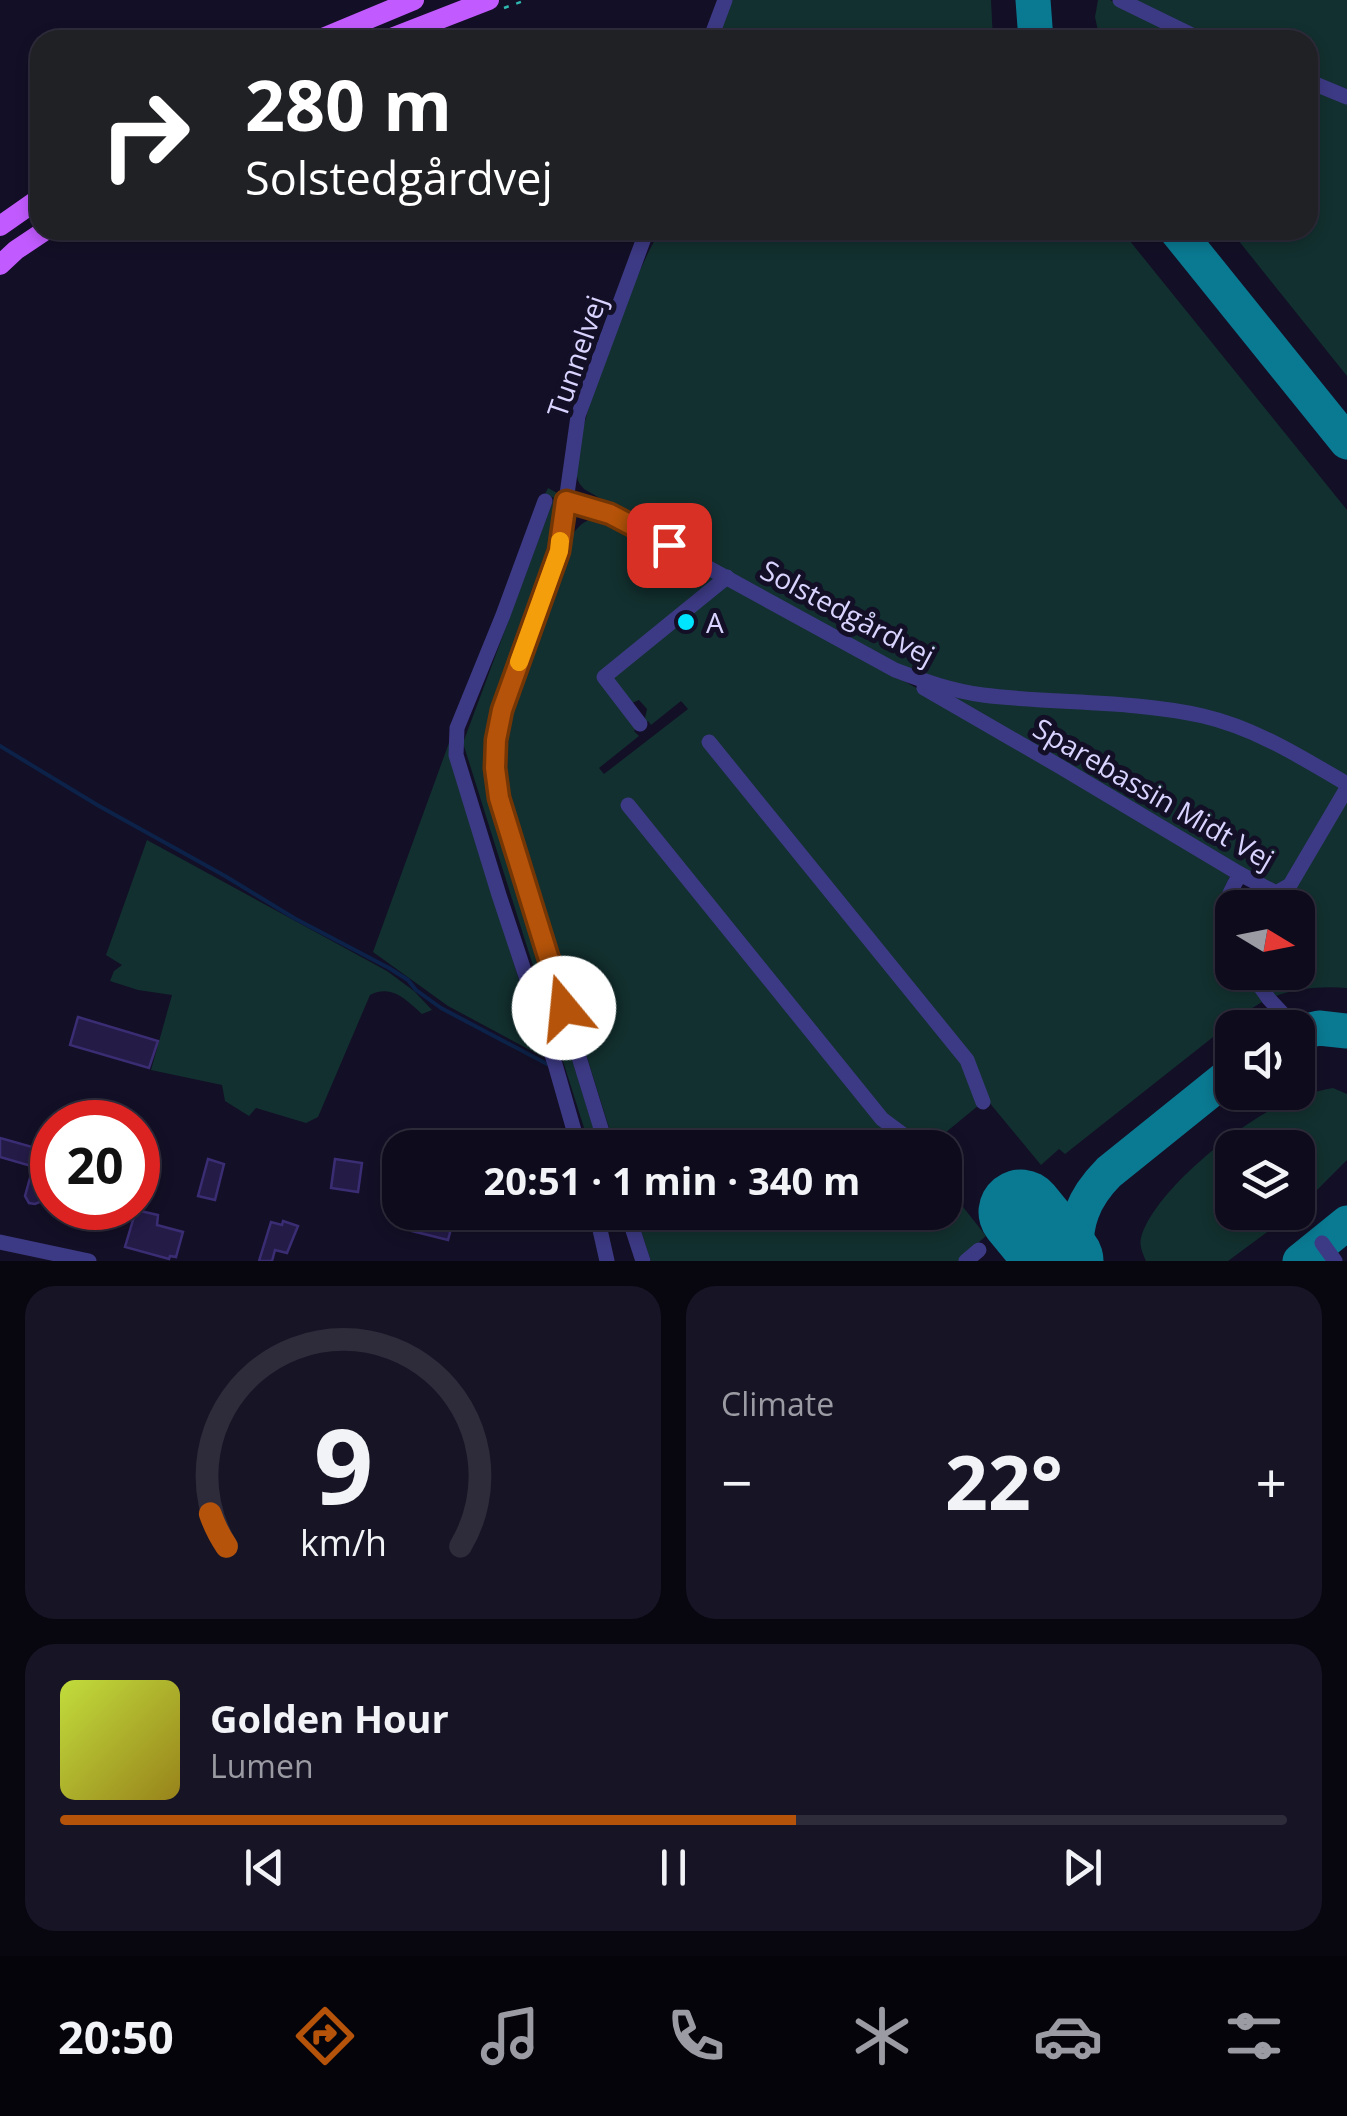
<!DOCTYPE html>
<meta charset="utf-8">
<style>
body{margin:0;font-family:"Open Sans",sans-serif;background:#171425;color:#f1f3f6;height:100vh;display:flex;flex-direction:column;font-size:38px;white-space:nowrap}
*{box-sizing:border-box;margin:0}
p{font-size:32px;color:#9b9ba3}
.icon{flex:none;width:55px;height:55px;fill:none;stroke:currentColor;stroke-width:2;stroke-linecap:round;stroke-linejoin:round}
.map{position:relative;height:1261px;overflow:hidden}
.details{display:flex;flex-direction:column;gap:25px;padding:25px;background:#08060f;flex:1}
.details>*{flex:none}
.top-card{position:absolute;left:30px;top:30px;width:1288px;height:210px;border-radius:30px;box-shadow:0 5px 15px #0003,0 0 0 2px #2e2b3b;background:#202124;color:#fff;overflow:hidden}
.needle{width:65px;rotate:100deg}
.buttons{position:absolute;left:1215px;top:890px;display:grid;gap:20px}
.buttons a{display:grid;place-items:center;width:100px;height:100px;border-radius:20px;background:#0e0b1c;box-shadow:0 5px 15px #0003,0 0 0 2px #2e2b3b;font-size:50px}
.speed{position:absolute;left:30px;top:1100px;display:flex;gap:20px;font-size:50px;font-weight:700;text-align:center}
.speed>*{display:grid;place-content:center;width:130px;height:130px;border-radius:50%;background:#0e0b1c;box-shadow:0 5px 15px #0003,0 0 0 2px #2e2b3b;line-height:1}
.speed .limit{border:15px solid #d22;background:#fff;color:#111}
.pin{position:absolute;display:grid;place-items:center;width:85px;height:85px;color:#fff;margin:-42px;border-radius:20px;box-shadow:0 5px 15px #0006}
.me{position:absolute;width:110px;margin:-55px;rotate:343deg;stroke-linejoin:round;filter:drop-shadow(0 0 8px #0008)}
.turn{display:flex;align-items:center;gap:35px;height:210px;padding:0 50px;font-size:45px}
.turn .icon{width:130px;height:130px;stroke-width:2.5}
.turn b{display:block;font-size:70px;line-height:85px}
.big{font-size:75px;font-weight:700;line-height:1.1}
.details .widget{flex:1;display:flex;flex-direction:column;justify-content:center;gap:15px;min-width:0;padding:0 35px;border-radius:30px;background:#171425}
.details .dial{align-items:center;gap:0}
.dial svg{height:260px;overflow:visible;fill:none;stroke:#2e2b3b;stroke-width:7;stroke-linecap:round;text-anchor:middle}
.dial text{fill:#f1f3f6;stroke:none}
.song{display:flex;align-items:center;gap:30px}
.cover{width:120px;height:120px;border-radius:15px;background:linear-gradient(135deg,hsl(70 70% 55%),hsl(50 70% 35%))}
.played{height:10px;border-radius:5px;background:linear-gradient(90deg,#b45309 60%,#2e2b3b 60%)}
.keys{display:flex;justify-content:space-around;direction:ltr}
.heat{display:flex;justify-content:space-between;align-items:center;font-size:55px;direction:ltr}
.details .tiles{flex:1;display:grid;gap:25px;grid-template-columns:1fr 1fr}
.widget:last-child{grid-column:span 2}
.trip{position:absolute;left:382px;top:1130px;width:580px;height:100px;border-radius:30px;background:#0e0b1c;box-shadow:0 5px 15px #0003,0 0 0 2px #2e2b3b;font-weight:700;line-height:100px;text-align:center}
.dock{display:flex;height:160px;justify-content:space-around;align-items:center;background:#06040b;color:#9b9ba3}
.dock .icon{width:70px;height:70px}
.dock .on{color:#b45309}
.dock b{font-size:45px;color:#f1f3f6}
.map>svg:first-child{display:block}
.green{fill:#12302f}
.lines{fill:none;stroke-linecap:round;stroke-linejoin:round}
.stream{stroke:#0c2248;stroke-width:4}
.taxiway{stroke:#0a7a92;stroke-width:35}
.runway{stroke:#0a7a92;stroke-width:85}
.building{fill:#241b47;stroke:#3b2d73;stroke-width:2.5}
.path{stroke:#2fb8b0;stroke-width:2.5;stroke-dasharray:5 8;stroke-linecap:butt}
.minor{stroke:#3d3a85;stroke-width:15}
.major{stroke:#c25bff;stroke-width:20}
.route-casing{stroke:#753606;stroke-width:25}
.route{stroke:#b45309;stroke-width:18}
.slow{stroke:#f59e0b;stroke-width:18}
.poi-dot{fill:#00e5ff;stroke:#130f26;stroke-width:4}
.labels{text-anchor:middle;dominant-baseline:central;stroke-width:10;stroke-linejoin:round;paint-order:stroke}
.street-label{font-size:28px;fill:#d9d4ff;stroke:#130f26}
.poi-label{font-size:28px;fill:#d9d4ff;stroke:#130f26;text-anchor:start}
</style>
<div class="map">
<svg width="1347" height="1261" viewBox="0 0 1347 1261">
<rect width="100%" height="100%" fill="#130f26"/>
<g class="green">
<polygon points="732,0 991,0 993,40 717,40"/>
<polygon points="1098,0 1110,0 1194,40 1100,40 1095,17"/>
<polygon points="1130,0 1347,0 1347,89 1308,75 1308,40 1212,40"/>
<polygon points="1308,84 1347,100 1347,376 1230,230 1308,230"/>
<path d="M661,230h460l226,280v266l-98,-51 -273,-36 -70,-21 -176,-95 -146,-84c-4,-5 -6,-6 -7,-13 -7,-38 60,-212 84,-246z"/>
<polygon points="548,488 559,494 556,528 550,556 494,711 495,809 599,1147 590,1147 463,743 554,498 545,494"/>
<path d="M594,518h9l114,58 -117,101 38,49 -4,5 5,5 -40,32 5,6 84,-65 -7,-8 -30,24 -3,-4 -4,2 3,-14 -8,-9 -9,4 -17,-26 109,-92 7,-1 193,106 309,182 -13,32 14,48v19l14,1 14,20 2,9 -21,13 -176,139 -6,-5 -18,16 -53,-64 -27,-41 18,45 -51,42 -43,-31 28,31h-298l-96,-308c-12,-43 -20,-81 -12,-125l60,-169c7,-14 12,-22 27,-27z"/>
<polygon points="936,691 1176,717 1237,731 1344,787 1289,879 1275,889"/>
<polygon points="450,740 454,772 543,1057 448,1006 373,952"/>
<path d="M1347,796v192c-25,-2 -50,0 -74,9l-19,-24 44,-1 -1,-65 2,-4 -15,-9z"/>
<path d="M147,840l240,131 27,20 18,19 -10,4c-16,-14 -30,-30 -52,-19l-52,122 -12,6 -50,-15 -7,8 -24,-15 -3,-16 -71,-15 21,-75 -34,-5 -28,-9 4,-10 8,-6 -16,-10z"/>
<path d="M1333,1088l14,6v66l-49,49v-61h-66v64l61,1 -65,48h-82c-3,-7 -7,-15 -5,-23 12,-44 87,-104 126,-126 20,-12 44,-20 66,-24z"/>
<polygon points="945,1184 986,1236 972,1248 961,1261 651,1261 635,1213 945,1212"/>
</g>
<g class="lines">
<polyline class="stream" points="0,746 99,806 225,876 294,918 389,968 408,980 416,990 441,1008 549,1065"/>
<g class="taxiway">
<polyline points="1033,0 1036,40"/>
<polyline points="1176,230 1347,442"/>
<polyline points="1298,1033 1319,1028 1347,1031"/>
<path d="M1077,1261c-4,-37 6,-63 32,-89l123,-99"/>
<polyline points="1300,1261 1347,1223"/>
</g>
<polyline class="runway" points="1021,1212 1061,1261"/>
</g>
<g class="building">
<polygon points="78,1017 158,1041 149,1068 70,1045"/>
<polygon points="0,1138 36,1148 31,1166 0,1157"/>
<polygon points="208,1159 224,1164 215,1200 198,1196"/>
<polygon points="335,1159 362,1163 358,1192 331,1188"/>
<polygon points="33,1167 50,1172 42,1201 35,1204 29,1203 25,1196"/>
<polygon points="136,1210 158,1215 157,1225 183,1232 176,1257 170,1256 169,1259 125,1247"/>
<polygon points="416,1216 452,1225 448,1240 412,1231"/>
<polygon points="283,1221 298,1226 287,1253 275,1250 272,1261 259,1261 271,1222 282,1225"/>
</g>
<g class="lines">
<g class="path">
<polyline points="504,8 526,0"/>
<polyline points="281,40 305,30"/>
<polyline points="389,1199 381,1180 386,1149 400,1152"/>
</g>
<g class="minor">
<polyline points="1120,0 1202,40"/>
<polyline points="710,40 725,0"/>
<polyline points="1308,81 1347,97"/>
<polyline points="545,501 503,615 457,728 456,755 499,895 555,1064 579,1148"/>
<path d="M566,501l44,13 285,156c29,11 57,21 88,25 73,9 148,5 220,21 52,12 98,41 144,68"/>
<polyline points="924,688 1059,766 1240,874 1276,893 1290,885 1347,788"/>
<polyline points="640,724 604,677 727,577"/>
<polyline points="709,742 967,1060 983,1102"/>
<polyline points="628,805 882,1119 921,1148"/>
<path d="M1232,947c-17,-25 -6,-49 8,-73"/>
<polyline points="1250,972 1269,999 1296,1028"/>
<polyline points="607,1148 499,798 495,767 496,740 502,710 559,551 578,416 647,230"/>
<polyline points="596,1212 607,1261"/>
<polyline points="627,1212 643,1261"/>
<polyline points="0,1242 89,1261"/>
<polyline points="1322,1243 1335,1261"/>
<polyline points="966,1261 979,1250"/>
</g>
<g class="major">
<polyline points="318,40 414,0"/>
<polyline points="386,40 489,0"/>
<polyline points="0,226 40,198"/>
<polyline points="0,265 16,250 46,230"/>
</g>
</g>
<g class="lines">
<g class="route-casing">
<polyline id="route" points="564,1008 499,798 495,768 496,740 502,710 559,551 566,501 610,514 669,545"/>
</g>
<use href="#route" class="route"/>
<polyline class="slow" points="519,662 559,551 560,541"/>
</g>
<circle class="poi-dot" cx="686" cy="622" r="10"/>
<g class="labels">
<g class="street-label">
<text transform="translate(576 356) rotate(-71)">Tunnelvej</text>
<text transform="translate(848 612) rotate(28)">Solstedgårdvej</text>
<text transform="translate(1154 793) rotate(30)">Sparebassin Midt Vej</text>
</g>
<g class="poi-label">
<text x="706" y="622">A</text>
</g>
</g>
</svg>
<div class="buttons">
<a><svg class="needle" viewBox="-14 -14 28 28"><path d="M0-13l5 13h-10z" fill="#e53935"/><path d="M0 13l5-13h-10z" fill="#9b9ba3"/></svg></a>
<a><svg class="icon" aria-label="sound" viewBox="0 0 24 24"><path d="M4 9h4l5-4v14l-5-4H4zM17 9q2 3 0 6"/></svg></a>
<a><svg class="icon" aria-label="layers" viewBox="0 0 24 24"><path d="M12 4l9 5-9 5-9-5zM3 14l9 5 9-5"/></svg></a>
</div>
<div class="speed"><div class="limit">20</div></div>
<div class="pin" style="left:669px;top:545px;background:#d93025"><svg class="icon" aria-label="arrive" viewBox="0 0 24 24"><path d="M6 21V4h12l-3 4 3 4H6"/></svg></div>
<svg class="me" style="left:564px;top:1008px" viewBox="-20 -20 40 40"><circle r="19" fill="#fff"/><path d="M0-13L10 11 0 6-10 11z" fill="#b45309"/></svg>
<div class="trip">20:51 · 1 min · 340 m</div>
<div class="top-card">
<div class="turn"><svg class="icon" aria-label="right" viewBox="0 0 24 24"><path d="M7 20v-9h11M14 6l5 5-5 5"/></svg><div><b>280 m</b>Solstedgårdvej</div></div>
</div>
</div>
<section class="details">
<div class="tiles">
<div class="widget dial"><svg viewBox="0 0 100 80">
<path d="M14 69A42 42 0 1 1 86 69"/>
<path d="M14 69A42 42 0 0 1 9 59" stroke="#b45309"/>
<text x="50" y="56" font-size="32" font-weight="700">9</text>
<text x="50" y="72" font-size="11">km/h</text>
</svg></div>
<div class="widget"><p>Climate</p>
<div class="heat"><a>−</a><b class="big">22°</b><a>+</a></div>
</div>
<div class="widget">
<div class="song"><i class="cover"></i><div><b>Golden Hour</b><p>Lumen</p></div></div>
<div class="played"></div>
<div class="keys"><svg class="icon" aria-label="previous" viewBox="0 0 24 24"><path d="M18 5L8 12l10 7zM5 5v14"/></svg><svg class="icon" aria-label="pause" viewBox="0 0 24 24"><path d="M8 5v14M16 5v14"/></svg><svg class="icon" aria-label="next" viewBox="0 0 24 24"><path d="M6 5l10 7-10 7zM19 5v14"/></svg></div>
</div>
</div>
</section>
<nav class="dock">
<b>20:50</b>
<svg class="icon on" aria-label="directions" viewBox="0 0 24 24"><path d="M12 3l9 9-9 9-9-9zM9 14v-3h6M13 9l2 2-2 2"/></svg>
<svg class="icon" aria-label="music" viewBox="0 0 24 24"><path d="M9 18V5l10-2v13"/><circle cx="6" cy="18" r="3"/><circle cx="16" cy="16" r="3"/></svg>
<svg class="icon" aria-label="phone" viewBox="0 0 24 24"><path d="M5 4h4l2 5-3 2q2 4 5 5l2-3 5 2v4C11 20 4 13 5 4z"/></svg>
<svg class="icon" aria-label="climate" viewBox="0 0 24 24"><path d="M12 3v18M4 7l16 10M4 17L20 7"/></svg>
<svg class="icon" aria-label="car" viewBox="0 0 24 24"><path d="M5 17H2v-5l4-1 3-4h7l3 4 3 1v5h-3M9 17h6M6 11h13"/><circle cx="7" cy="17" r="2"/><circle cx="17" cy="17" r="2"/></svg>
<svg class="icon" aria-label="filters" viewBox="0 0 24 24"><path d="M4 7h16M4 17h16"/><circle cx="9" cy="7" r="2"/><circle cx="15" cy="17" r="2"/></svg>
</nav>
